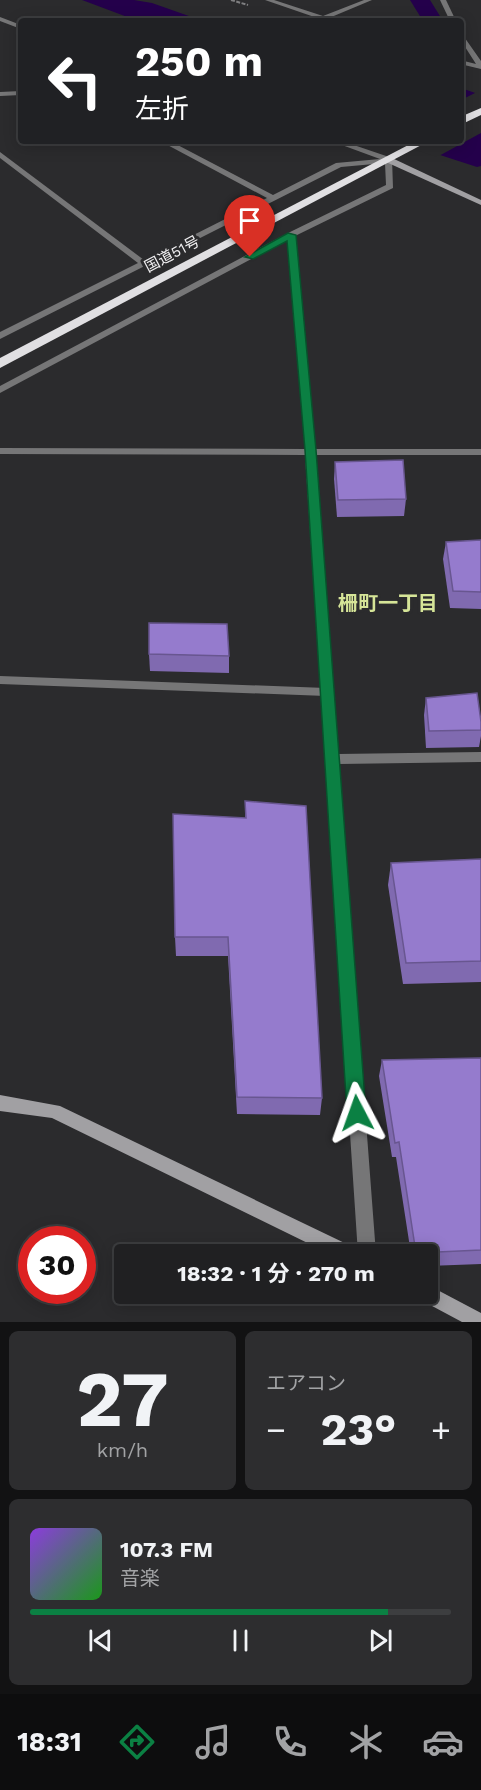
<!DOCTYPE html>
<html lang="ja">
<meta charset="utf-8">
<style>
body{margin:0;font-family:"Work Sans","Noto Sans JP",sans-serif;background:#2d2d2f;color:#f1f3f6;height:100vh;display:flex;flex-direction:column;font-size:22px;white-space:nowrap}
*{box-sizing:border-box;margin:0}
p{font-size:20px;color:#a2a3a5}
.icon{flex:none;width:33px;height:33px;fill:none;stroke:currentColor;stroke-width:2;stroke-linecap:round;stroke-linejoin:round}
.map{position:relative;height:1322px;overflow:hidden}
.panel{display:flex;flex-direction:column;gap:9px;padding:9px;background:#121213;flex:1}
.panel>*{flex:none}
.top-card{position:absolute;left:18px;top:18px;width:446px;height:126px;border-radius:6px;box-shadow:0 3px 15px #0003,0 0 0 2px #3d3e40;background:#202124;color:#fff;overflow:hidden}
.speed{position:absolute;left:18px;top:1226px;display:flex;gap:12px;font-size:30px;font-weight:700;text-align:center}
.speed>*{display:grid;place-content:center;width:78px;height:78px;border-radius:50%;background:#202022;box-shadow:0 3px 15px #0003,0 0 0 2px #3d3e40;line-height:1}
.speed .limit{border:9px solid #d22;background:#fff;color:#111}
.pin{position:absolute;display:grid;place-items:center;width:51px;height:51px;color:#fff;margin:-62px -26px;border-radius:50% 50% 50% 0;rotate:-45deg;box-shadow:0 0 6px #0007}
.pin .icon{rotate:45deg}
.me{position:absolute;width:66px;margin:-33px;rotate:356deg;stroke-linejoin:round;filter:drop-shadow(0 0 4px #0008)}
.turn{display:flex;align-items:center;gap:21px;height:126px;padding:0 18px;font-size:27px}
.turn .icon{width:78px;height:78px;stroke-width:2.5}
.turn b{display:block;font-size:42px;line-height:51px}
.big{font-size:45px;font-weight:700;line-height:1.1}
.panel .widget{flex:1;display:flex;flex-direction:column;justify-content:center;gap:9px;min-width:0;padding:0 21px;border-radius:9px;background:#2d2d2f}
.panel .dial{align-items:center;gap:0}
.dial b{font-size:78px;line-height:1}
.song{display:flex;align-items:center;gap:18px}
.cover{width:72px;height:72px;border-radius:9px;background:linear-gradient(135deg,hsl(270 70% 55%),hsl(120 70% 35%))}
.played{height:6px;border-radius:3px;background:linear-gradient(90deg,#0b8043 85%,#3d3e40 85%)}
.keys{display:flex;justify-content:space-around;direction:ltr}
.heat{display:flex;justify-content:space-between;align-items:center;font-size:33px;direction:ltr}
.panel .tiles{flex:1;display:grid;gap:9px;grid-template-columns:1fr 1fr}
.widget:last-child{grid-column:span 2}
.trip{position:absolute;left:114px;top:1244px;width:324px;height:60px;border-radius:6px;background:#202022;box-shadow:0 3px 15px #0003,0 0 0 2px #3d3e40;font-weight:700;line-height:60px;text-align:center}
.dock{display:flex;height:96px;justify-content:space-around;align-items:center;background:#0d0d0e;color:#a2a3a5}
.dock .icon{width:42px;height:42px}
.dock .current{color:#0b8043}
.dock b{font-size:27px;color:#f1f3f6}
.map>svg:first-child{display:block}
.water{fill:#24004b}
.pier{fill:#2b2b2d}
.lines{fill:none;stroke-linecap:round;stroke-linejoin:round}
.canal{fill:#24004b;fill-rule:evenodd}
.path{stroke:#7f7f81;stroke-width:2;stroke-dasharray:4 1.5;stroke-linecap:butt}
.lane{fill:#767677;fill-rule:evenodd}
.street{fill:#767677;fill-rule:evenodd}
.secondary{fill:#a1a0a3;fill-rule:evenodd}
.highway{fill:#e0dfe2;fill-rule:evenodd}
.wall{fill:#806ab0}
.building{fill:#957bcd;stroke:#685690;stroke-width:1.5}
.route{fill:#0b8043;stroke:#07532c;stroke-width:1.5}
.labels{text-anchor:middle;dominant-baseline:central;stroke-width:6;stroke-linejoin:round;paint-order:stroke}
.far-street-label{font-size:15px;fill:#f2f1f3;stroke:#2b2b2d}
.neighbourhood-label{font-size:20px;font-weight:bold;fill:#d6e598;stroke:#2b2b2d}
</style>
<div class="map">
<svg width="481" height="1322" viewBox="0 0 481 1322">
<rect width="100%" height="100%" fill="#2b2b2d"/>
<g class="water">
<polygon points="82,0 134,0 152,3 203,21 138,21"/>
<polygon points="461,88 481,95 481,166 477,167 397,141 460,141"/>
</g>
<polygon class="pier" points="479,91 481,92 481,133 437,157 395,143 460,141 461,100"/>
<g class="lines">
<polygon class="canal" points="410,0 430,0 443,21 423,21"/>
<polyline class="path" points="231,0 248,5"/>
<polygon class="lane" points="0,676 326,688 332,692 326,696 0,684"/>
<g class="street">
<polygon points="265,0 274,0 323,16 364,0 372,0 329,18 335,21 326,21"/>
<polygon points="440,0 446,0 456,21 450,21"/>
<polygon points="0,17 21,25 21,29 0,21"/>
<polygon points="460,31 481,61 481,69 460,64 460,60 476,64 460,39"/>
<polygon points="21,91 21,95 0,96 0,92"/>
<polygon points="160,141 170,141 273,195 336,163 380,159 331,141 342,141 392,158 393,188 295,236 315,449 481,449 481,455 315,455 338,754 481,752 481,762 339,764 376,1254 358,1254 305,455 0,454 0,448 305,449 287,240 0,393 0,386 288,233 386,185 385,163 341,167 0,339 0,332 138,263 0,158 0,152 144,260 267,198"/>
</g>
<g class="secondary">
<polygon points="386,158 392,158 481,200 481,205 386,162"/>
<polygon points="0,1095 60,1106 355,1248 358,1254 330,1254 52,1118 0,1111"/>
<polygon points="428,1285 481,1313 481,1322 462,1322 419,1299 416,1293 428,1293"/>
</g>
<g class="highway">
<polygon points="481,108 481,115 460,125 460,117"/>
<polygon points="416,141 429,141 0,368 0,358"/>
</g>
</g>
<g class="wall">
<polygon points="335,462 406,499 404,516 337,517 334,479"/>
<polygon points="481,540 481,609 450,608 443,559 446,542"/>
<polygon points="149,654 229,656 229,673 150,671"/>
<polygon points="426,698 481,722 481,736 479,747 426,748 424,715"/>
<polygon points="245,801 322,1098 320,1115 237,1114 228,956 176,956 175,937 245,818"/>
<polygon points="481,859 481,982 403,984 388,885 391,863"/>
<polygon points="481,1058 481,1264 428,1266 428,1254 411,1254 396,1157 392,1157 379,1076 382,1060"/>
</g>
<g class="building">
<polygon points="403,460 406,499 338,500 335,462"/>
<polygon points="481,540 481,592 453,591 446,542"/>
<polygon points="149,623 227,624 229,656 149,654"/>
<polygon points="477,693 481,722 481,730 429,731 426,698"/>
<polygon points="245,801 306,806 322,1098 237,1097 228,937 175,937 173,814 246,818"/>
<polygon points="481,859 481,961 406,963 391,863"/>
<polygon points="481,1058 481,1250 416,1253 399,1142 395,1143 382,1060"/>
</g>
<polygon class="route" points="288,233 296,235 316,450 366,1113 363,1119 357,1121 350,1119 347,1113 305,450 287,241 253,259 245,257"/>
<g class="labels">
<g class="far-street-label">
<text transform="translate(172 254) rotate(-28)">国道51号</text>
</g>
<g class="neighbourhood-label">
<text x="388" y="603">柵町一丁目</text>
</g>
</g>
</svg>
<div class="speed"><div class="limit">30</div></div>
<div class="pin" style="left:250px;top:257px;background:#d93025"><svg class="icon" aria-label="arrive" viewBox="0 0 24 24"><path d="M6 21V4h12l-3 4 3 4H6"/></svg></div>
<svg class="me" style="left:357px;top:1113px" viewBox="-20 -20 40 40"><path d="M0-17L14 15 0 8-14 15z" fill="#0b8043" stroke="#fff" stroke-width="4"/></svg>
<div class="trip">18:32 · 1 分 · 270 m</div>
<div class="top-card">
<div class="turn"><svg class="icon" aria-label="left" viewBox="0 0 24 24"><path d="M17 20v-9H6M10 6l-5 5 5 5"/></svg><div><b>250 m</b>左折</div></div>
</div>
</div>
<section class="panel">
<div class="tiles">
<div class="widget dial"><b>27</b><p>km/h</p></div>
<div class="widget"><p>エアコン</p>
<div class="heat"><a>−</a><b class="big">23°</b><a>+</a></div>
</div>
<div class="widget">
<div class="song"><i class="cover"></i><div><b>107.3 FM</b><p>音楽</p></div></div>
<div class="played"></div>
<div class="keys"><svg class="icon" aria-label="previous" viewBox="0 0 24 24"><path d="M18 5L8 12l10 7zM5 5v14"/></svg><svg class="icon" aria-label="pause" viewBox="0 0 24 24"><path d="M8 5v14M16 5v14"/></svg><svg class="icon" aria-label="next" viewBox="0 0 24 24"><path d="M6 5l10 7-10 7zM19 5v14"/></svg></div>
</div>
</div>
</section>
<nav class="dock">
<b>18:31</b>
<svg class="icon current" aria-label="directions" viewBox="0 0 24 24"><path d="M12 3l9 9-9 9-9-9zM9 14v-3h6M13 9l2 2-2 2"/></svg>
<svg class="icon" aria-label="music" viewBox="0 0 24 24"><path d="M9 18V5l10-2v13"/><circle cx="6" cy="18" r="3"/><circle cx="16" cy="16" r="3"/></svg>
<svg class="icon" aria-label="phone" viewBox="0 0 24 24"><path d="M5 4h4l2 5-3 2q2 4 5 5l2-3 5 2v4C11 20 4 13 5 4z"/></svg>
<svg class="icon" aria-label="climate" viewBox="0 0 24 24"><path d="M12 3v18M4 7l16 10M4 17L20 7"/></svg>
<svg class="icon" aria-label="car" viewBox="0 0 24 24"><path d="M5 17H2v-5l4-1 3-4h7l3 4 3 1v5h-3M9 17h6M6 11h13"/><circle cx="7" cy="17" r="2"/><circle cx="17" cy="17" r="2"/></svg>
</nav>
